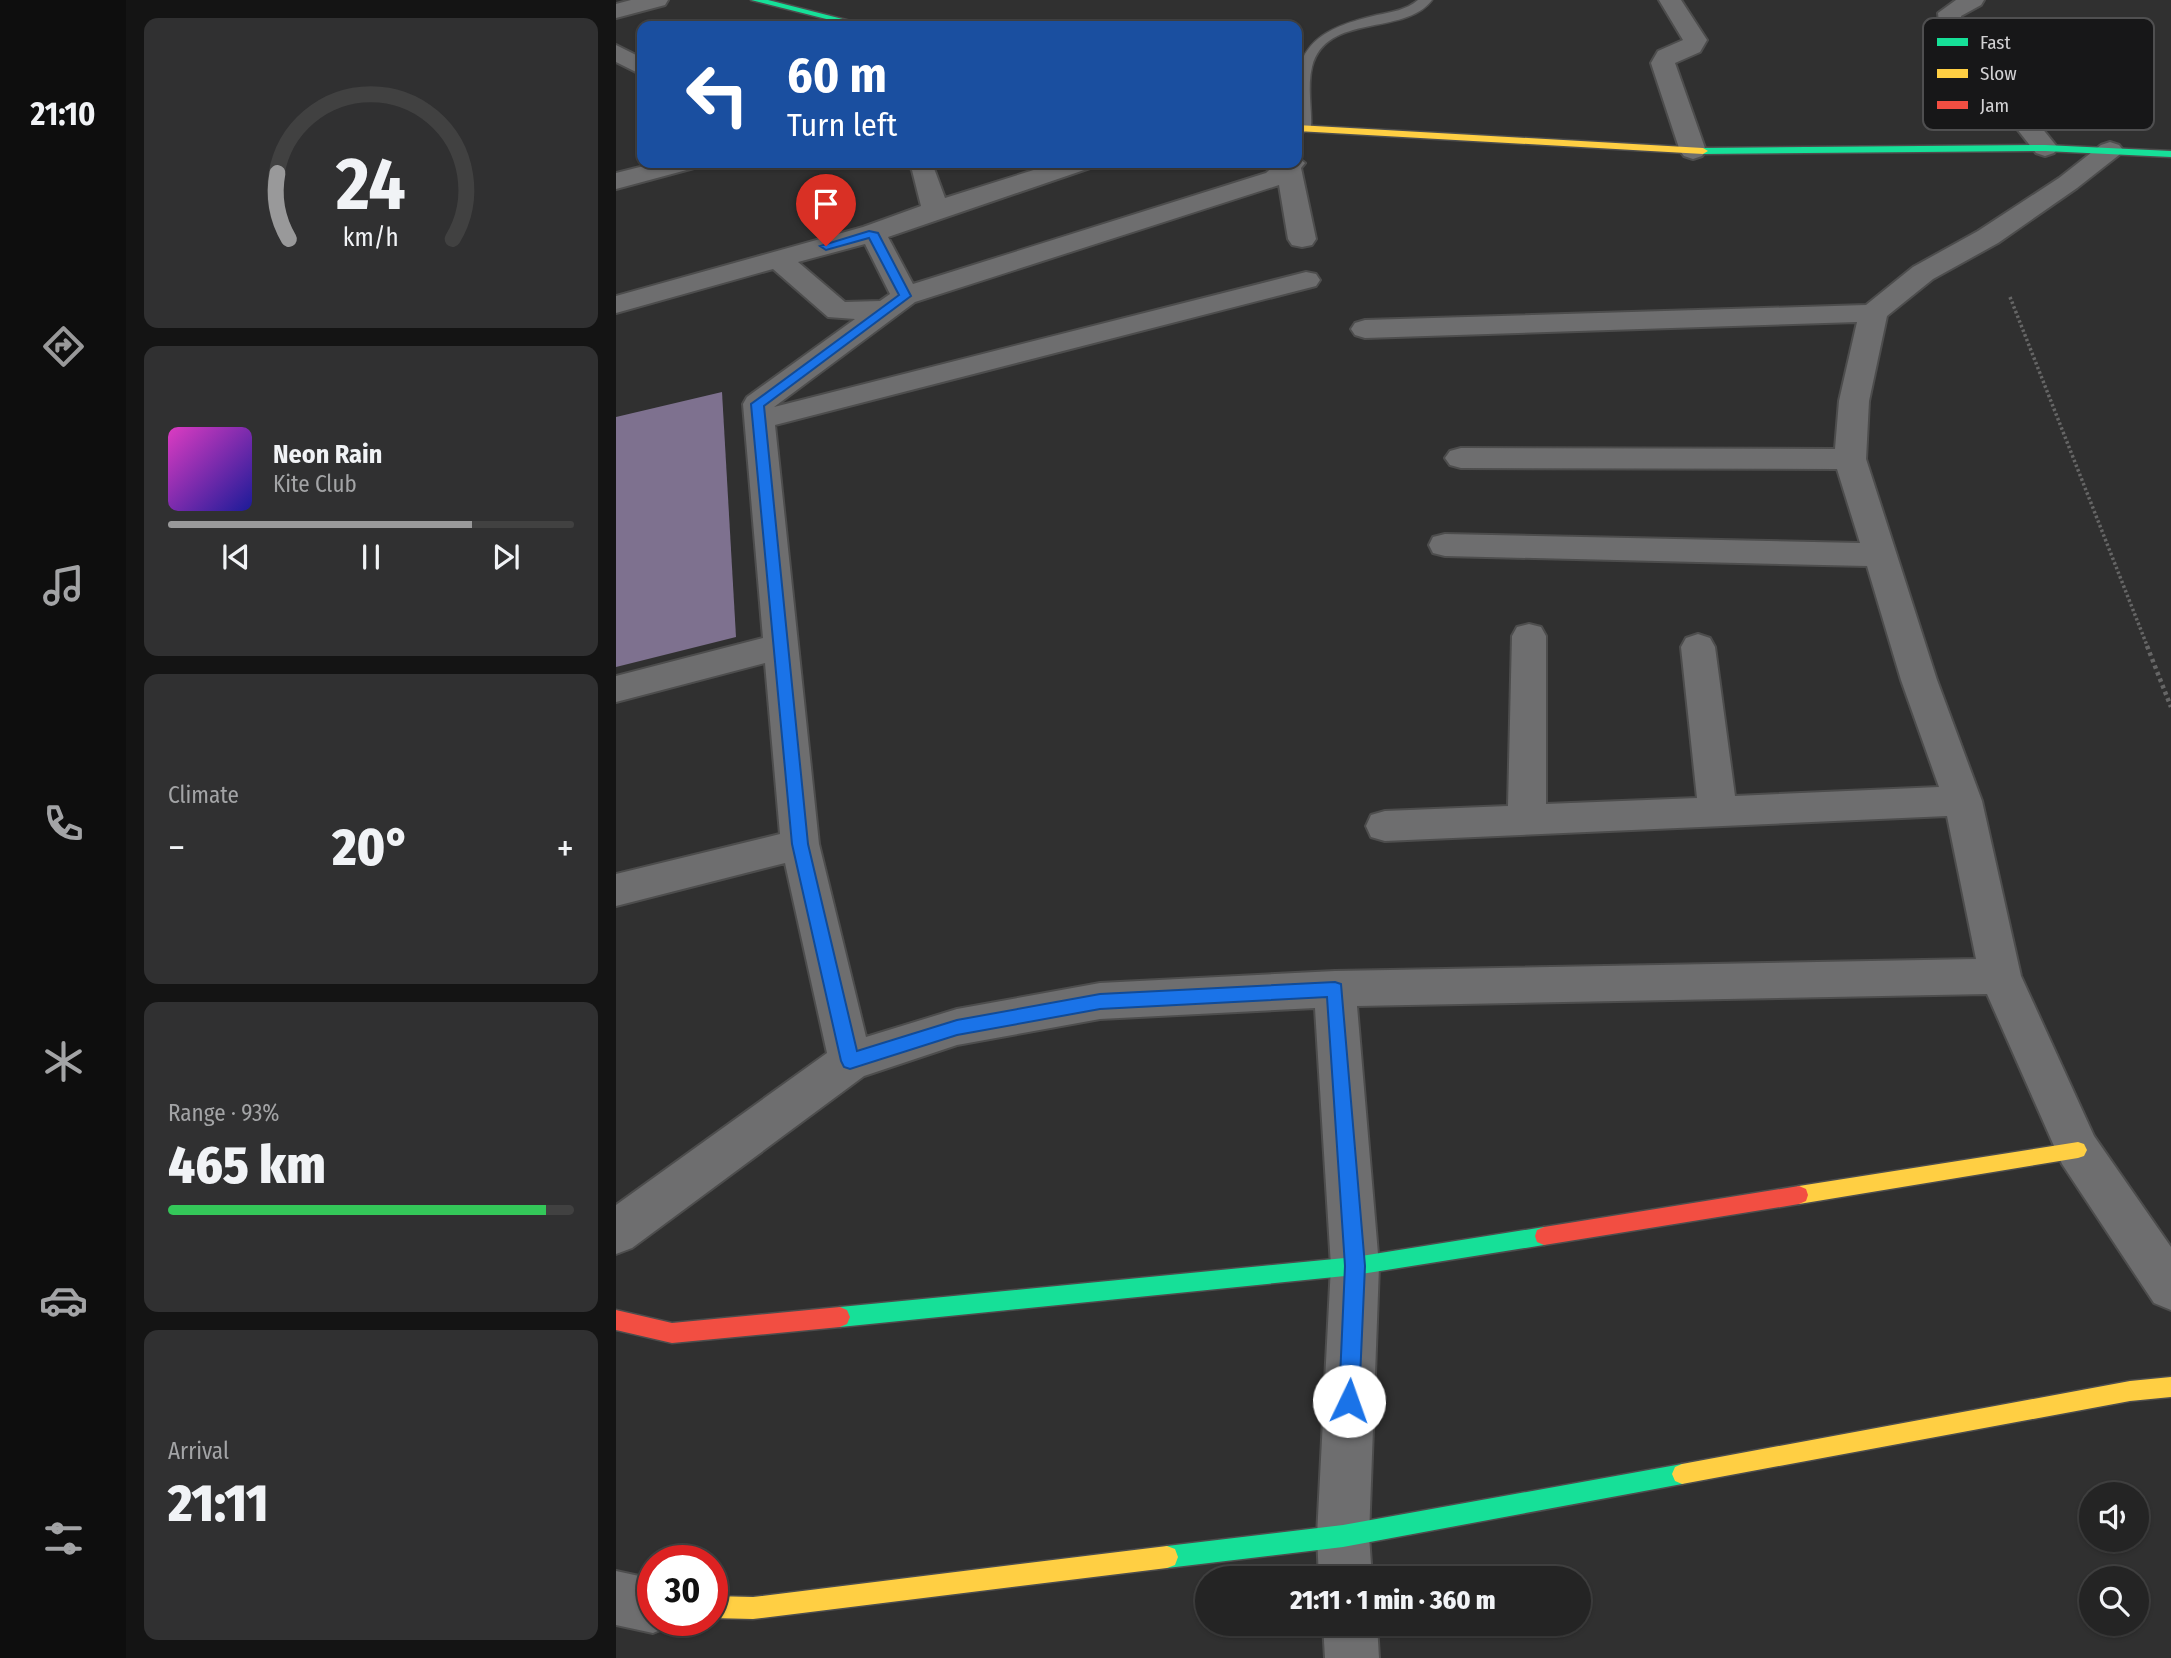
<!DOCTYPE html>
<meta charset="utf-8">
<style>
body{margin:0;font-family:"Fira Sans Condensed",sans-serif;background:#303031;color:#f1f3f6;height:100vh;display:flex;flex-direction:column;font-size:26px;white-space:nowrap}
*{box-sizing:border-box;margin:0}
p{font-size:23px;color:#a3a4a6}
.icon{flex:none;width:38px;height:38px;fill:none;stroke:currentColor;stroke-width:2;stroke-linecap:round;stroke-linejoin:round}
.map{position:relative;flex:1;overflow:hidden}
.details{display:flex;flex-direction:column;gap:18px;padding:18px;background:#141414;width:490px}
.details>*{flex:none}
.top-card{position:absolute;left:21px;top:21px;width:665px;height:147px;border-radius:14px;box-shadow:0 2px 5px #0004,0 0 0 2px #414141;background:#1a4fa0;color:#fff;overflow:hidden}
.buttons{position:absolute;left:1463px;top:1482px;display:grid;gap:14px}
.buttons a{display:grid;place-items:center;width:70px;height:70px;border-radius:50%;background:#242424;box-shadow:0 2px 5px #0004,0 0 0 2px #414141;font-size:35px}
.speed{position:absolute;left:21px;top:1545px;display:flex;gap:14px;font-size:35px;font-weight:700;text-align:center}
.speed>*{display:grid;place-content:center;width:91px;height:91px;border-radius:50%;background:#242424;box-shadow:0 2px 5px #0004,0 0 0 2px #414141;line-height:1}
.speed .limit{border:10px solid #d22;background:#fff;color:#111}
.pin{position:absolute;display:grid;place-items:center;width:60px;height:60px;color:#fff;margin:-72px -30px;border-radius:50% 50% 50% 0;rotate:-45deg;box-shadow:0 0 7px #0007}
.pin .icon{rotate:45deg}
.me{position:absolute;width:77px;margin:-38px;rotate:3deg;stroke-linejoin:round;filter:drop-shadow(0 0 5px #0008)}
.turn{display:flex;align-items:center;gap:24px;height:147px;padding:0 35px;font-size:32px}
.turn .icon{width:91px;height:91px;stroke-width:2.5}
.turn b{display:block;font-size:49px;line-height:60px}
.big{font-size:52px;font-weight:800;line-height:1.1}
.details .widget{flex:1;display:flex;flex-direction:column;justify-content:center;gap:10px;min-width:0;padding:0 24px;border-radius:14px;background:#303031}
.details .dial{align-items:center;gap:0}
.dial svg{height:182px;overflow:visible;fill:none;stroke:#414141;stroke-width:7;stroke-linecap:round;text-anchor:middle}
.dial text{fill:#f1f3f6;stroke:none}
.song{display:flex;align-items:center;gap:21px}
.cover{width:84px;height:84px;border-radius:10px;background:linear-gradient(135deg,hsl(310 70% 55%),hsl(240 70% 35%))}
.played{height:7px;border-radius:4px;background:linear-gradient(90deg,#99999a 75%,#414141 75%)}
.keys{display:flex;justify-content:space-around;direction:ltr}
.heat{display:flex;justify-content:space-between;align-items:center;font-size:38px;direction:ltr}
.charge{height:10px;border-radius:5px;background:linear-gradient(90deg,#34c759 93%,#414141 0)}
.trip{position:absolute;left:579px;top:1566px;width:396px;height:70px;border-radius:35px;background:#242424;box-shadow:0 2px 5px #0004,0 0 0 2px #414141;font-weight:800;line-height:70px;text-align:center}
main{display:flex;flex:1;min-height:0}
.tab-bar{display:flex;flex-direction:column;width:126px;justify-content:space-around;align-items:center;background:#0e0e0e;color:#a3a4a6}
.tab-bar .icon{width:49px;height:49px}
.tab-bar .current{color:#99999a}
.tab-bar b{font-size:32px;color:#f1f3f6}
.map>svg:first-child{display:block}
.water{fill:#7e718f}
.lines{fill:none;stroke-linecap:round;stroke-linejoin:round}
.lane-casing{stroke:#4d4d4d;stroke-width:3}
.street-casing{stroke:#4d4d4d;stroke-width:4}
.fast-casing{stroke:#4d4d4d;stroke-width:3}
.slow-casing{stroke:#4d4d4d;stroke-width:3}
.jam-casing{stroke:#4d4d4d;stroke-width:3}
.path-far1{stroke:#666;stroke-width:3.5;stroke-dasharray:2.5 2.5;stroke-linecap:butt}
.path{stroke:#666;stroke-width:4.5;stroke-dasharray:3.5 3.5;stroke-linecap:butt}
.lane{fill:#6e6e6f;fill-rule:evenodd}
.street{fill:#6e6e6f;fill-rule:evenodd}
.fast{fill:#16e098;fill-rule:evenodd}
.slow{fill:#ffcf43;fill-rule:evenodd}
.jam{fill:#f24e42;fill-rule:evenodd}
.route{fill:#1a73e8;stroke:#114b97;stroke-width:2}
.key{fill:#171718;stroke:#4f4f50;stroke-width:2}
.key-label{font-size:19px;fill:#d2d1d3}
</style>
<main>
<nav class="tab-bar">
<b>21:10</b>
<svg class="icon current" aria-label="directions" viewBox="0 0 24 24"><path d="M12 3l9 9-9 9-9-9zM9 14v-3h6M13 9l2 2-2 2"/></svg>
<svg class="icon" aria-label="music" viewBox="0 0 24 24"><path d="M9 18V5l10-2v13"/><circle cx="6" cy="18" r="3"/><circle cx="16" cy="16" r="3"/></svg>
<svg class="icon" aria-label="phone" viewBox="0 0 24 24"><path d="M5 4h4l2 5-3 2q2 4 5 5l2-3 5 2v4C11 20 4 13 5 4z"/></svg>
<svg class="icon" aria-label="climate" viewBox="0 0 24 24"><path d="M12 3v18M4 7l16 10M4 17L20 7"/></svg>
<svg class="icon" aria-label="car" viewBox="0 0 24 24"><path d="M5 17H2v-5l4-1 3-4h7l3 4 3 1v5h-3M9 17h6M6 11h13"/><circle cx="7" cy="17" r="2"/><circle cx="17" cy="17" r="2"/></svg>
<svg class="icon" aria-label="filters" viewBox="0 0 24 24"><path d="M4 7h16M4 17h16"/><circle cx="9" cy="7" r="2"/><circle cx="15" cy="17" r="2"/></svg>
</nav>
<section class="details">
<div class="widget dial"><svg viewBox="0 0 100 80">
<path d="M14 69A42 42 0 1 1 86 69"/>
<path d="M14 69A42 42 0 0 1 9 40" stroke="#99999a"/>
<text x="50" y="56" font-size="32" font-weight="700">24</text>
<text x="50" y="72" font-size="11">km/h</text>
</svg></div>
<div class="widget">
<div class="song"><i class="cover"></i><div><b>Neon Rain</b><p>Kite Club</p></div></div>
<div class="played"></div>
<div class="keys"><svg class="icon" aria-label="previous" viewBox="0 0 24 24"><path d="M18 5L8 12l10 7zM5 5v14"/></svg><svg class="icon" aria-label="pause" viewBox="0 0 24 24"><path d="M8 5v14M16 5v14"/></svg><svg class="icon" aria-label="next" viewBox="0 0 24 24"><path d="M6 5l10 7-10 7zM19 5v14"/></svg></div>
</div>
<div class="widget"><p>Climate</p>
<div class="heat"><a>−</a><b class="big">20°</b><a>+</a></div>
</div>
<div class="widget"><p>Range · 93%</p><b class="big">465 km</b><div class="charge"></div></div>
<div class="widget"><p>Arrival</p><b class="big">21:11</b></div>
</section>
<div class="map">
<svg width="1555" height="1658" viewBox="0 0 1555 1658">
<rect width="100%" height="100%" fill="#303030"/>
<polygon class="water" points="106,392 120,637 0,667 0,417"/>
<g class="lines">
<g class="lane-casing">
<path id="lane" d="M802,0h14c-28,37 -106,12 -120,67 -5,20 0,41 -1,61l-7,4 -5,-1c-5,-12 -2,-30 -2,-43 0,-50 38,-63 80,-73 15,-3 29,-5 41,-15z"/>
</g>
<g class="street-casing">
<g id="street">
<polygon points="15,0 52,0 49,5 0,18 0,4"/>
<polygon points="1043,0 1065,0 1091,40 1084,52 1059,63 1090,151 1086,156 1077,159 1068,156 1064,151 1035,63 1042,51 1067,40"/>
<polygon points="1340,0 1368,0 1365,5 1345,16 1346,30 1438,143 1442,148 1438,153 1429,156 1420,153 1324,31 1322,13"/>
<polygon points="0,45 26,58 26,75 0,62"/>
<path d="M1494,142l9,3 4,5 -4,5 -42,33 -79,55 -65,36 -46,37 -18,85 -3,58 71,221 45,121 39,175 73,160 77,111v63l-17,-7 -92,-139 -75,-170 -630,12 22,260 -10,270 3,42h-53l-2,-42 14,-270 -16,-258 -215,11 -143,26 -93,31 -232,172 -16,6v-49l211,-152 -42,-190 -169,43v-32l164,-40 -15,-171 -149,39v-26l147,-38 -20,-234 4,-7 108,-78 -27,-2 -55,-48 -157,44v-17l247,-69 58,-21 -9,-36 -6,-7h26l13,35 111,-35h38l-4,5 -202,69 25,47 353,-111 11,-10h20v-6l8,6 -4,5 15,71 -4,6 -10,2 -10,-2 -4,-6 -9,-54 -364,117 -141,105 532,-135 10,2 4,6 -4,6 -541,139 44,419 47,193 91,-28 143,-26 235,-12 641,-12 -29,-143 -562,25 -14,-4 -5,-11 5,-11 14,-4 123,-5 4,-170 5,-9 12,-3 12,3 5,9v168l151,-6 -16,-151 5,-9 12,-4 12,4 5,9 20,149 204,-9 -38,-107 -34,-114 -422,-10 -12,-3 -4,-8 4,-8 12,-3 415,9 -23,-74 -376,-1 -11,-3 -5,-7 5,-7 11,-3 374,1 4,-48 18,-79 -492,16 -10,-3 -4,-6 4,-6 10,-3 501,-15 47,-38 65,-36 81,-53 42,-33zM249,244l25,50 -10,7 -35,1 -47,-40z"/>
<polygon points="40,163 82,163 78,168 0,189 0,173"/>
<polygon points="0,1571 37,1579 37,1620 58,1620 56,1625 37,1633 0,1625"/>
<polygon points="707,1624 761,1624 763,1658 709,1658"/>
</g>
</g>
<g class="fast-casing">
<g id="fast">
<polygon points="135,0 152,0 254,26 238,26"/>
<polygon points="1429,145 1555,151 1555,157 1429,151 1087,154 1082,151 1087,148"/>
<polygon points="928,1227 935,1230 937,1236 935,1242 928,1245 739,1275 224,1327 217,1324 214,1317 217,1310 224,1307 739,1257"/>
<polygon points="1066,1464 1073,1467 1076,1474 1073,1481 1066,1484 727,1547 551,1568 543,1565 540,1557 543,1549 551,1546 727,1525"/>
</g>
</g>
<g class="slow-casing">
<g id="slow">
<polygon points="681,125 1087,148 1092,151 1087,154 681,131"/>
<polygon points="1462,1142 1468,1144 1471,1150 1468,1156 1462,1158 1183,1204 1176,1201 1174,1195 1176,1189 1183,1186"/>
<polygon points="1555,1377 1555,1397 1514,1401 1066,1484 1059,1481 1056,1474 1059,1467 1066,1464 1514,1381"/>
<polygon points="551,1546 559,1549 562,1557 559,1565 551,1568 137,1619 96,1618 96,1596 137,1597"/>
</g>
</g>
<g class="jam-casing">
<g id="jam">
<polygon points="1183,1186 1190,1189 1192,1195 1190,1201 1183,1204 928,1245 921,1242 919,1236 921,1230 928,1227"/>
<polygon points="224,1307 231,1310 234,1317 231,1324 224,1327 56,1343 0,1330 0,1310 56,1323"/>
</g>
</g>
<polyline class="path-far1" points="1394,297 1532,648"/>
<polyline class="path" points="1531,646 1555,707"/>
<use href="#lane" class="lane"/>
<use href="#street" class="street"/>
<use href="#fast" class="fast"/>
<use href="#slow" class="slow"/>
<use href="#jam" class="jam"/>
</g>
<polygon class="route" points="253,231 262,233 295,296 148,406 192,844 241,1051 341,1020 484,994 719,982 725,984 749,1266 743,1401 740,1408 733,1411 726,1408 723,1401 729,1266 711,997 484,1009 341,1035 234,1069 228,1067 225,1061 176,844 135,404 283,295 253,238 210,250 204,246"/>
<rect x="1307" y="18" width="231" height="112" rx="10" class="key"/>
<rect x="1321" y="38" width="31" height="8" fill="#16e098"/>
<rect x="1321" y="69" width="31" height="9" fill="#ffcf43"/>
<rect x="1321" y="101" width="31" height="8" fill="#f24e42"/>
<g class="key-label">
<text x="1364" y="49">Fast</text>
<text x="1364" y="80">Slow</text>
<text x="1364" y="112">Jam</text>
</g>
</svg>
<div class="buttons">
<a><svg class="icon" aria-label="sound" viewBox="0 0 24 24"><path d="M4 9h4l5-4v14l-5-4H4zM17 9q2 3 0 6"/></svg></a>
<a><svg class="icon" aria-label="search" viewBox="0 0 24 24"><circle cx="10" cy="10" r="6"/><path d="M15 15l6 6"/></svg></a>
</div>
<div class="speed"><div class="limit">30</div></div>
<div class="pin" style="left:210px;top:246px;background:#d93025"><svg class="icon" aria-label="arrive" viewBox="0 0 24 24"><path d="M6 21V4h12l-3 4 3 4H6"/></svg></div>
<svg class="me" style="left:733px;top:1401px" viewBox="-20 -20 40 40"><circle r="19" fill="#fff"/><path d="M0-13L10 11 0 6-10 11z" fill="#1a73e8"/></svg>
<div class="trip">21:11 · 1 min · 360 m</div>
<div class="top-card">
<div class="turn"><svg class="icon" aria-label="left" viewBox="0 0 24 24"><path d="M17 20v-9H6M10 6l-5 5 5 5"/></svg><div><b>60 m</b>Turn left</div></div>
</div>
</div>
</main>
